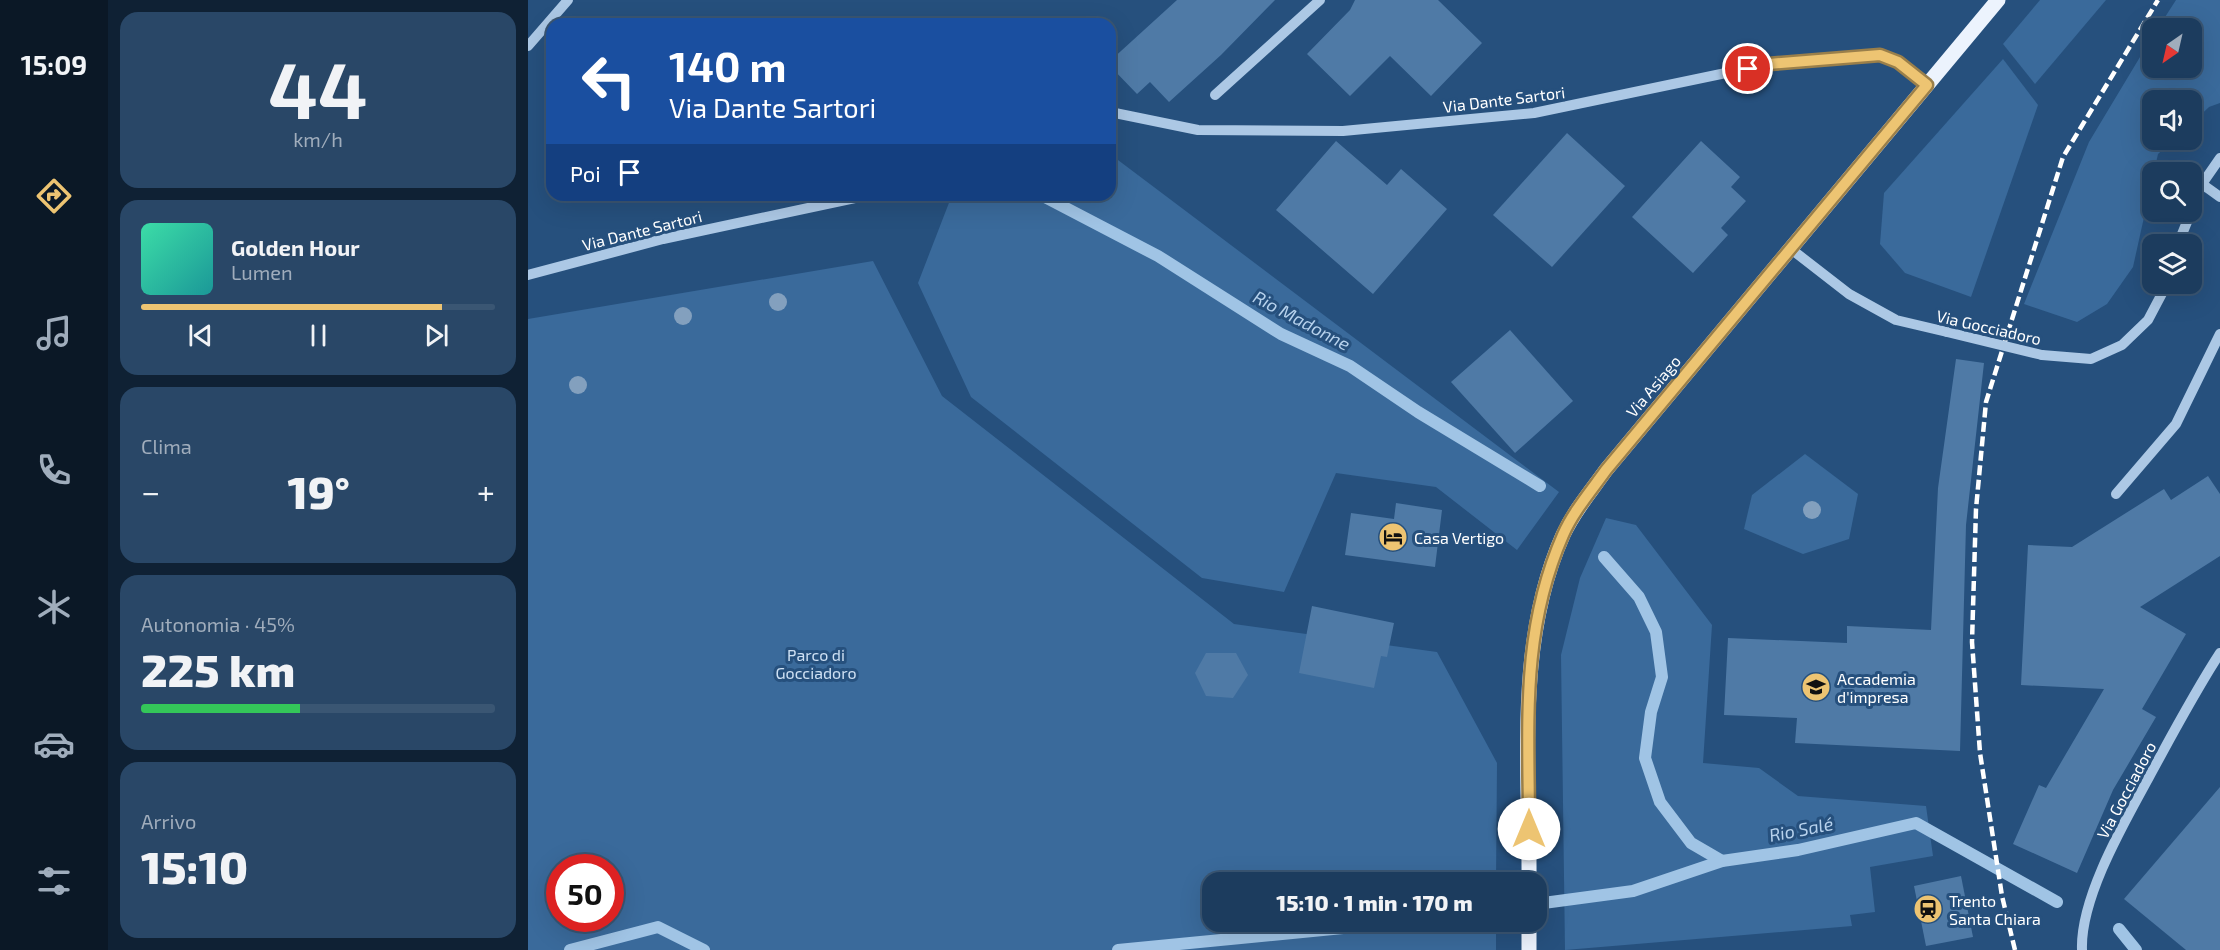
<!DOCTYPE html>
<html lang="it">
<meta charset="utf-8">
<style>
body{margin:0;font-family:"Exo 2",sans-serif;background:#294767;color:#f1f3f6;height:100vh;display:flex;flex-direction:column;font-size:22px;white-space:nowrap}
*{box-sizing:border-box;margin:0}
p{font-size:20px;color:#a0adbc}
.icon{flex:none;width:33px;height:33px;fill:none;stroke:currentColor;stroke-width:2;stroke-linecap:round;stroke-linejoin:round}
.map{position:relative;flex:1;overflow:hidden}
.details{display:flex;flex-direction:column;gap:12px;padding:12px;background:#0f2134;width:420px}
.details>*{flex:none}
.banner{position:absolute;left:18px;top:18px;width:570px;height:183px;border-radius:18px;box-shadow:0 6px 24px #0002,0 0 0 2px #3a5673;background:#1a4fa0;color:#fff;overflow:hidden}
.needle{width:39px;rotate:214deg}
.controls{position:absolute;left:1614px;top:18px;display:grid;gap:12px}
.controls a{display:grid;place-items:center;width:60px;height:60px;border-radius:12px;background:#1c3c5e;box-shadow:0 6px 24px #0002,0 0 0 2px #3a5673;font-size:30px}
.speed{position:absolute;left:18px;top:854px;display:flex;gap:12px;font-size:30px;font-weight:700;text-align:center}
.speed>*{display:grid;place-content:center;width:78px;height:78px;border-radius:50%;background:#1c3c5e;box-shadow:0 6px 24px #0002,0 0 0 2px #3a5673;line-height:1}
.speed .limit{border:9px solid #d22;background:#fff;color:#111}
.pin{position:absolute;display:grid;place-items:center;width:51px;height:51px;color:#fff;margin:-26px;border:3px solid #fff;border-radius:50%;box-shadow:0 2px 6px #0007}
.me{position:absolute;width:66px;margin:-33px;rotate:0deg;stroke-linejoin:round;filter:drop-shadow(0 0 4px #0008)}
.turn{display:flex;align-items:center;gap:21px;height:126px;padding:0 24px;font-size:27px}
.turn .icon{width:78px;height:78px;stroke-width:2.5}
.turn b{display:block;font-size:42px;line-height:51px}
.then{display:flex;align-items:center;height:57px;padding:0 24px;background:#0003;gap:12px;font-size:22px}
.big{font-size:45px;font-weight:800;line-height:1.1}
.details .tile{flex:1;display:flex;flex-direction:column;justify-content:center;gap:9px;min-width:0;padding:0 21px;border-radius:18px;background:#294767}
.details .dial{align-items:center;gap:0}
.dial b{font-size:78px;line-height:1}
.song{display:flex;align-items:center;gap:18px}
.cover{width:72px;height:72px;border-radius:9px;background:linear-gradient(135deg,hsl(160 70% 55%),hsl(180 70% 35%))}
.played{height:6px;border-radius:3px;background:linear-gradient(90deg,#edc472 85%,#3a5673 85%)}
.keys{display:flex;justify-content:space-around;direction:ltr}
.heat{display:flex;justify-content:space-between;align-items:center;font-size:33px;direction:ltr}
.charge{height:9px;border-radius:4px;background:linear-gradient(90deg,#34c759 45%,#3a5673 0)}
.trip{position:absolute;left:674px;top:872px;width:345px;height:60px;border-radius:18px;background:#1c3c5e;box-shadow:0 6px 24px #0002,0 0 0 2px #3a5673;font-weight:800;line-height:60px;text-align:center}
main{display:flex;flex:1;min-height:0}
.tabs{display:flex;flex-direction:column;width:108px;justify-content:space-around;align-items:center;background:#0b1826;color:#a0adbc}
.tabs .icon{width:42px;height:42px}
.tabs .selected{color:#edc472}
.tabs b{font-size:27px;color:#f1f3f6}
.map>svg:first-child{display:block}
.green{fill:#3a6a9b;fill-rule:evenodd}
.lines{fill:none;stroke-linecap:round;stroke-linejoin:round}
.stream{stroke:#a0c4e5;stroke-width:12}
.building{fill:#4f7aa6}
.minor{stroke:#acc8e5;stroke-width:10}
.major{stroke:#ecf3fd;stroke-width:15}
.rail{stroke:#fff;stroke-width:4.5;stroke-dasharray:10 4.5;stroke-linecap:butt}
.minor-bridge{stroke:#acc8e5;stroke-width:10}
.tree{fill:#83a0be}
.route-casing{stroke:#9a7f4a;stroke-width:15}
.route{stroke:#edc472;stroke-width:10}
.labels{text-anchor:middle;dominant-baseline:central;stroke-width:6;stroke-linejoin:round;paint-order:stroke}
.street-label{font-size:16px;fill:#fff;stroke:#26507d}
.poi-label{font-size:16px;fill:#fff;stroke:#26507d;text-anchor:start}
.park-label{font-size:16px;fill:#cfe1f4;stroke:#26507d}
.water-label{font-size:18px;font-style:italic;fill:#b7d2ed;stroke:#26507d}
</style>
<main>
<nav class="tabs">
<b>15:09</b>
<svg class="icon selected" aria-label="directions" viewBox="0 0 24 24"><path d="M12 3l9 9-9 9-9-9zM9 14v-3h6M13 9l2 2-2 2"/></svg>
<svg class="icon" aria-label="music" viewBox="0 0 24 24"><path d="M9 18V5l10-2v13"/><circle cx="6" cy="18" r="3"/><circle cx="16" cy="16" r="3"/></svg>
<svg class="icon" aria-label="phone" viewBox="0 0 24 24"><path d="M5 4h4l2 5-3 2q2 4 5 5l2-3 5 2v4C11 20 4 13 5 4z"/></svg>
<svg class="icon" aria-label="climate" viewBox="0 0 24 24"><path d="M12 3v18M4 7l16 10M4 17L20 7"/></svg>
<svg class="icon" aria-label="car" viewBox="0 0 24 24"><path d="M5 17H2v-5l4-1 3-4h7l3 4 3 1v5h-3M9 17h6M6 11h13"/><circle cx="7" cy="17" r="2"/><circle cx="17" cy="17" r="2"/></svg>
<svg class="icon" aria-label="filters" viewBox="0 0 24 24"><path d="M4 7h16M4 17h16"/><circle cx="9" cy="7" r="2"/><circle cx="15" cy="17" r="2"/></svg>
</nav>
<section class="details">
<div class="tile dial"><b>44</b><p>km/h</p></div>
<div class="tile">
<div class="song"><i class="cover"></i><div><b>Golden Hour</b><p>Lumen</p></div></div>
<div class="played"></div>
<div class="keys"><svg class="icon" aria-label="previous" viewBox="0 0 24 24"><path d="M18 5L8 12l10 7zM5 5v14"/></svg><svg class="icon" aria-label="pause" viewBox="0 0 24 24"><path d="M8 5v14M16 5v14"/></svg><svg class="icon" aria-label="next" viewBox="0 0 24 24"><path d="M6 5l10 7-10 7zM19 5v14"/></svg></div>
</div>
<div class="tile"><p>Clima</p>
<div class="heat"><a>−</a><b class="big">19°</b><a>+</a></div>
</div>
<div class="tile"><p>Autonomia · 45%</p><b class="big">225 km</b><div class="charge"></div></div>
<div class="tile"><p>Arrivo</p><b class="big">15:10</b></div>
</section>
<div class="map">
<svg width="1692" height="950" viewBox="0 0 1692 950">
<rect width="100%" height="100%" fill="#26507d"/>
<g class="green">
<polygon points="1512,0 1578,0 1507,84 1475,44"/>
<polygon points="1648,0 1692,0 1692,103 1681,107 1664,123 1664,100 1624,100 1624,140 1645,140 1630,154 1605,267 1579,304 1549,322 1496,304 1561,142 1624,37 1624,68 1664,68 1664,28 1630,28"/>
<polygon points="1475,59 1510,105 1443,297 1377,273 1352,244 1356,193"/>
<polygon points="582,154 1031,492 989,550 908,487 808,473 756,592 674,578 443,397 390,283 424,195 582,195"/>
<path d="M345,261l69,135 292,228 203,28 60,111 -1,119h-284v39h284v29h-968v-631zM32,867h50v51h-50z"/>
<polygon points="1277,454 1330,494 1321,539 1275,554 1216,529 1224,495"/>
<polygon points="1078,518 1108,525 1184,625 1175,763 1231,768 1270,796 1398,806 1405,856 1342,867 1347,912 1322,915 1324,926 1037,950 1033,655 1052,578"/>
</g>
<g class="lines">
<g class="stream">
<polyline points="513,195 630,256 753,334 822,366 890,412 1012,486"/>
<polyline points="1076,557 1111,597 1128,632 1134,677 1123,712 1117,758 1132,802 1163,843 1194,861"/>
<polyline points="1008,904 1105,891 1194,861 1270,850 1388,823 1529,902"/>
<polyline points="1591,929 1608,950"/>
<polyline points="42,950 130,927 176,950"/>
<polyline points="590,950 886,921"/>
</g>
</g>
<g class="building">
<polygon points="649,0 747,0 693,55 641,102 622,82 609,94 582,66 582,61"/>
<polygon points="827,0 910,0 954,43 903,96 862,56 822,96 779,54 822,10"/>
<polygon points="1039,133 1097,186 1024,267 965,215"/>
<polygon points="808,141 859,185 873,169 919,209 845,294 748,210"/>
<polygon points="1173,141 1212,177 1203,187 1218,201 1193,228 1200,235 1165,273 1104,217"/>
<polygon points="982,330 1045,401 987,453 923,382"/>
<polygon points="1428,359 1456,363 1438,525 1432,751 1267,743 1269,718 1196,715 1200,638 1319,643 1319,626 1403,630 1410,488"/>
<polygon points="1680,476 1692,494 1692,556 1612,607 1658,634 1614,709 1628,717 1585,790 1549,873 1485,844 1511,785 1518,788 1576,689 1493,685 1500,545 1544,547 1636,489 1643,500"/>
<polygon points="868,503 914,510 907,567 817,555 823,513 866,519"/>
<polygon points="784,606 866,623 859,657 853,656 846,688 771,673"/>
<polygon points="678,653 708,653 720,675 705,698 678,696 667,673"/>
<polygon points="1692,787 1692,950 1658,950 1596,899"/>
<polygon points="1433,876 1445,937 1398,946 1386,886"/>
</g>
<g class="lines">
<g class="minor">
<polyline points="0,46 40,0"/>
<polyline points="687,95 792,0"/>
<polyline points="582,112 670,130 815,131 1006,113 1241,64 1352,55 1370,62 1399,85"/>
<polyline points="1674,184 1692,197"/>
<polyline points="1664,210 1674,184 1692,158"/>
<polyline points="1650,244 1663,212"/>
<polyline points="1263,249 1321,294 1368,320 1419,332"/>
<polyline points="0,275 135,239 341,195"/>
<polyline points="1514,355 1563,359 1594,345 1620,320 1639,284"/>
<polyline points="1588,494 1648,424 1692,334"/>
<path d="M1554,950c-2,-52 42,-127 67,-173 23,-42 45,-84 71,-124"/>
</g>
<g class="major">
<path d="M1001,882c1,-115 -14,-240 34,-347 11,-24 28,-44 43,-65l392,-470"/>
<polyline points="1001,950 1001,921"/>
</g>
<polyline class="rail" points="1487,950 1474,896 1452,753 1444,642 1448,509 1458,402 1535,157 1630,0"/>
<polyline class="minor-bridge" points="1419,332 1514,355"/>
</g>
<g class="tree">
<circle cx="250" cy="302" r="9"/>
<circle cx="155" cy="316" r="9"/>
<circle cx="50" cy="385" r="9"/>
<circle cx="1284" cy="510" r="9"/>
</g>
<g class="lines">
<g class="route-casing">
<path id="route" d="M1001,829c0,-103 -9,-196 34,-294 10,-23 28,-44 43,-65l321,-385 -29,-23 -18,-7 -111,9 -21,5"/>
</g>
<use href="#route" class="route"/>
</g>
<defs>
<g id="hotel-disc" transform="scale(1.5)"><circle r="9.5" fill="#edc472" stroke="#26507d"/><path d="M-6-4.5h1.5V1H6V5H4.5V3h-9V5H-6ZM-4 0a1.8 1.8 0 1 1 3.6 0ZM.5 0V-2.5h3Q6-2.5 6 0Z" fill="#111"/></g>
<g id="university-disc" transform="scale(1.5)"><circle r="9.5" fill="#edc472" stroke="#26507d"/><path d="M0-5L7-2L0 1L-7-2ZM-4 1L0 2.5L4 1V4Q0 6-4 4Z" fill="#111"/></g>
<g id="station-disc" transform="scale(1.5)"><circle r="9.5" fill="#edc472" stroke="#26507d"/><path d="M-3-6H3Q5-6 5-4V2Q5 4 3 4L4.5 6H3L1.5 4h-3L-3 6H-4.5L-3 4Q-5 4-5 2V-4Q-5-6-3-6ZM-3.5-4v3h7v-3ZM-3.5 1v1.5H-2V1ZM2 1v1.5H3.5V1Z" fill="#111"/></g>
</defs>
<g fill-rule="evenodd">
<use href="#hotel-disc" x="865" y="537"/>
<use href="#university-disc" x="1288" y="687"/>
<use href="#station-disc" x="1400" y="909"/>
</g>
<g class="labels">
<g class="street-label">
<text transform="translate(976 99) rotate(-7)">Via Dante Sartori</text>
<text transform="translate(114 230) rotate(-14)">Via Dante Sartori</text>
<text transform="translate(1461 327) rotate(13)">Via Gocciadoro</text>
<text transform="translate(1125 386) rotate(-50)">Via Asiago</text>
<text transform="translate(1598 790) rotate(-62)">Via Gocciadoro</text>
</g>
<g class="poi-label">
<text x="886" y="537">Casa Vertigo</text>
<text x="1309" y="678">Accademia<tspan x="1309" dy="18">d'impresa</tspan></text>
<text x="1421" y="900">Trento<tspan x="1421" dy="18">Santa Chiara</tspan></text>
</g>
<g class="park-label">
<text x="288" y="654">Parco di<tspan x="288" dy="18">Gocciadoro</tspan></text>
</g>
<g class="water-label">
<text transform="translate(774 320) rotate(28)">Rio Madonne</text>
<text transform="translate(1273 829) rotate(-11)">Rio Salé</text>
</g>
</g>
</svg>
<div class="controls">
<a><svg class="needle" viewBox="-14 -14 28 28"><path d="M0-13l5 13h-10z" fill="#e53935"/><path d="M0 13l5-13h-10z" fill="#a0adbc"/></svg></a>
<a><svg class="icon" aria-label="sound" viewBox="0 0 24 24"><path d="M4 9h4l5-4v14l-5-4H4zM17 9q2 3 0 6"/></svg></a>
<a><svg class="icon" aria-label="search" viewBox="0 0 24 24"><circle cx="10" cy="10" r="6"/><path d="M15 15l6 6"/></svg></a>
<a><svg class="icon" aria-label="layers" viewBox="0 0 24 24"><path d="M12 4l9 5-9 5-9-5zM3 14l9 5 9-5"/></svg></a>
</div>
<div class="speed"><div class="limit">50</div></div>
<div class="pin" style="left:1220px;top:69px;background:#d93025"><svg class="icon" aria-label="arrive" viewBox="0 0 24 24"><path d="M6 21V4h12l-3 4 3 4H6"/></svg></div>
<svg class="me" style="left:1001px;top:829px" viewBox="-20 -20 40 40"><circle r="19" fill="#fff"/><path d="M0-13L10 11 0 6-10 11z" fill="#edc472"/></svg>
<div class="trip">15:10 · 1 min · 170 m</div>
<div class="banner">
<div class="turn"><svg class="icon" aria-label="left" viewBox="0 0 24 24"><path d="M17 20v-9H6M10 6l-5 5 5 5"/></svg><div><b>140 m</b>Via Dante Sartori</div></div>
<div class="then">Poi<svg class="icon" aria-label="arrive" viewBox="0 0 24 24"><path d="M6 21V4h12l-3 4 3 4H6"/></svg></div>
</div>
</div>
</main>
